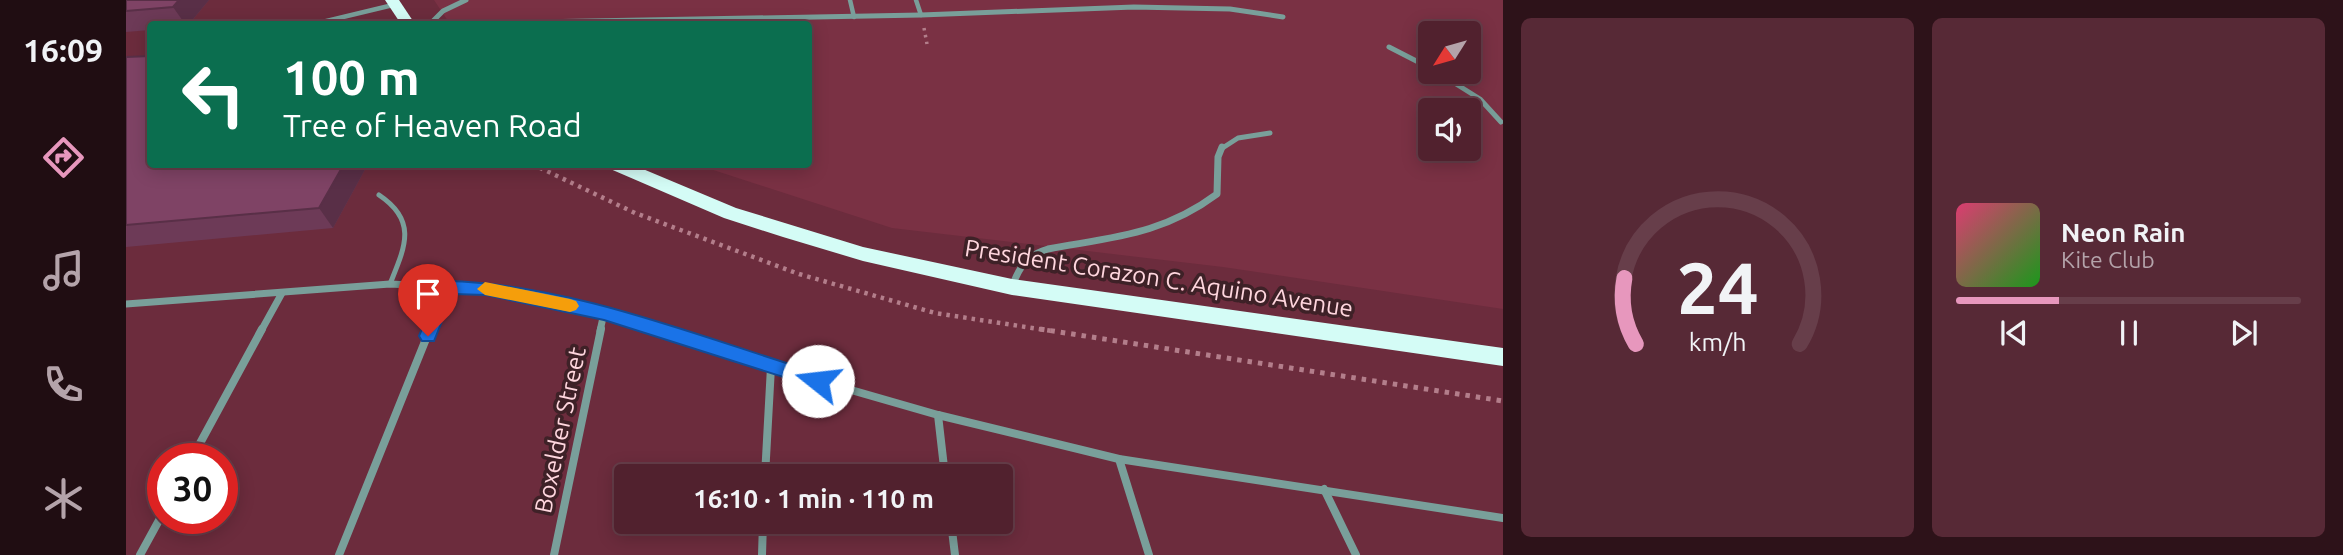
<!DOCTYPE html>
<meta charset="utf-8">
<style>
body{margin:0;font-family:Ubuntu,sans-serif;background:#572936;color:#f1f3f6;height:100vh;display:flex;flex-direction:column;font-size:26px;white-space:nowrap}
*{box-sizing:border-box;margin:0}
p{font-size:23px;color:#b4a3aa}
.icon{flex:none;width:38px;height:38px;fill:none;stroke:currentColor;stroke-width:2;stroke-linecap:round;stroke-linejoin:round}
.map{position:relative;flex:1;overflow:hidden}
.panel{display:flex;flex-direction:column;gap:18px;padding:18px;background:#2d1219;width:840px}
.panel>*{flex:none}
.banner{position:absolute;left:21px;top:21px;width:665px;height:147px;border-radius:7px;box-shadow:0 4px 18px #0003,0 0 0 2px #673e4a;background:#0b6e4f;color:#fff;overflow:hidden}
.needle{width:46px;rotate:233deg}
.buttons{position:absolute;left:1292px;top:21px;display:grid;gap:14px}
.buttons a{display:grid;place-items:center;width:63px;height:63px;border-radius:7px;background:#51212e;box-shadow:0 4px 18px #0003,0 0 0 2px #673e4a;font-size:35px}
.speed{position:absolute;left:21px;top:443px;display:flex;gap:14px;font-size:35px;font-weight:700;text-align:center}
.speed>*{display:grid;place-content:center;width:91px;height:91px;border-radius:50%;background:#51212e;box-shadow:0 4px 18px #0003,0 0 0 2px #673e4a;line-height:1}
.speed .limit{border:10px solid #d22;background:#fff;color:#111}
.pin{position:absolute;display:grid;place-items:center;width:60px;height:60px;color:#fff;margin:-72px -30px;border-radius:50% 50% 50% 0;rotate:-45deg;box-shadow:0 0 7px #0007}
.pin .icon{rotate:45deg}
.me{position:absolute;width:77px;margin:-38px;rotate:286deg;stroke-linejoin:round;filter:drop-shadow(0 0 5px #0008)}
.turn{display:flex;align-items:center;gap:24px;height:147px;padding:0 21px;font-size:32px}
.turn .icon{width:91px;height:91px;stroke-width:2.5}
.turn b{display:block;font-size:49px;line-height:60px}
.panel .widget{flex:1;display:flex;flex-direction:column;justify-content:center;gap:10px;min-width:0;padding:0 24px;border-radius:10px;background:#572936}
.panel .dial{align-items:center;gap:0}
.dial svg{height:182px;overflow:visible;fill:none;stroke:#673e4a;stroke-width:7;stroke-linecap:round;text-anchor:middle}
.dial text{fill:#f1f3f6;stroke:none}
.song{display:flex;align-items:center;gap:21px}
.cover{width:84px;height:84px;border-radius:10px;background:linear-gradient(135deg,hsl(340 70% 55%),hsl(120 70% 35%))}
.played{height:7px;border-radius:4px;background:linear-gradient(90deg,#e797bd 30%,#673e4a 30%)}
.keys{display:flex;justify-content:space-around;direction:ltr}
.panel .tiles{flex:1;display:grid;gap:18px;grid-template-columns:repeat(2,1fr)}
.trip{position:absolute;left:488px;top:464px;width:399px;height:70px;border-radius:7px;background:#51212e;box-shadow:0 4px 18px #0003,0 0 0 2px #673e4a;font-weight:700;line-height:70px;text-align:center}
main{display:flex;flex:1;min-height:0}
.dock{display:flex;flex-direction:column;width:126px;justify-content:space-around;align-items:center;background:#200d12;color:#b4a3aa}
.dock .icon{width:49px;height:49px}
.dock .selected{color:#e797bd}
.dock b{font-size:32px;color:#f1f3f6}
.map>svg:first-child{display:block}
.built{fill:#7a3144;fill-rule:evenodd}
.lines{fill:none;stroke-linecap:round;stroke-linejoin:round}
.path-far2{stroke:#b37e8b;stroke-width:3.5;stroke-dasharray:2.5 4.5;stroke-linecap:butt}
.path-far1{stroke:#b37e8b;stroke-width:4.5;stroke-dasharray:3.5 5;stroke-linecap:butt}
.path{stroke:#b37e8b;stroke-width:5;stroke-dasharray:4.5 6;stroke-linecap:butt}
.service-far1{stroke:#799f9a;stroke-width:4.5}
.service{stroke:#799f9a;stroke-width:5}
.minor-far2{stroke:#799f9a;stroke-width:5}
.minor-far1{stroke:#799f9a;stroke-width:7}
.minor{stroke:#799f9a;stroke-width:8}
.trunk{fill:#d4fcf6;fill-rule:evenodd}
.wall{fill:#6d3a57}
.shaded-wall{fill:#592f47}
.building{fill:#7f4365;stroke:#592f47;stroke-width:2}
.route{fill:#1a73e8;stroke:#114b97;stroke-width:2}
.slow{fill:#f59e0b}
.labels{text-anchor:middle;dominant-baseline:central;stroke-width:7;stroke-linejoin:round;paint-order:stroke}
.street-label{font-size:24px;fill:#ffd6de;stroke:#3e2127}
</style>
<main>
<nav class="dock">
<b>16:09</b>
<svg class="icon selected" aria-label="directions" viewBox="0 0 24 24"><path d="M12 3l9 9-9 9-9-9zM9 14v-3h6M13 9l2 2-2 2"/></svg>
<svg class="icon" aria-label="music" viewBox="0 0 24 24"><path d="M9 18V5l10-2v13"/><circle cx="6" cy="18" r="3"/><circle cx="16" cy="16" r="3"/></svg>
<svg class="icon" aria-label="phone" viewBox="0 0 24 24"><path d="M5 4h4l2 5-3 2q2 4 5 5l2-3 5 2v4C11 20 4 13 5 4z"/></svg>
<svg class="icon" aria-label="climate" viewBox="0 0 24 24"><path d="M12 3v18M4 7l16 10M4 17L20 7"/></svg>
</nav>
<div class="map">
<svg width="1377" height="555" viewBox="0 0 1377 555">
<rect width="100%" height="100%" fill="#6c2c3d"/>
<path class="built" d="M308,0h1069v309l-280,-42 -331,-39 -194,-63 110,-1v-140h-358zM1304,33h38v39h-38zM1304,110h38v39h-38z"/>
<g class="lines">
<polyline class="path-far2" points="798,28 801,44"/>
<polyline class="path-far1" points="406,164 509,213 673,274 809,313 926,331"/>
<polyline class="path" points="914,329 1377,401"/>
<g class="service-far1">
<polyline points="724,0 728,17"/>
<polyline points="790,0 795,15"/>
<polyline points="188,24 267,5"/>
</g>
<path class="service" d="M253,195c39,26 26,52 11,89"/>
<g class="minor-far2">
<polyline points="303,24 795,15 1008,7 1104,9 1157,17"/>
<polyline points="304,24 317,11 340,0"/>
<polyline points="1263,47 1304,68"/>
<polyline points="1311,72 1354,99 1375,122"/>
<polyline points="1095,149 1112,138 1144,133"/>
</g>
<g class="minor-far1">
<path d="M886,287c7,-20 15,-32 36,-38 64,-12 114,-14 169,-55l1,-37 4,-10"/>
<polyline points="0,304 264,284 360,289 478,313 534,331"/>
<polyline points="135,331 156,293"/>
<polyline points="304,331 321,288"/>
<polyline points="474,331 478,313"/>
</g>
<g class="minor">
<polyline points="529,329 645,367 812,415 993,459 1377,518"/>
<polyline points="812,415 819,476"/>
<polyline points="66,458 136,329"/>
<polyline points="993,459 1023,555"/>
<polyline points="639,476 645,367"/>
<polyline points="1198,489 1230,555"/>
<polyline points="825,522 829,555"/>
<polyline points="14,555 37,513"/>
<polyline points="213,555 304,329"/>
<polyline points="428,555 475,329"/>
<polyline points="636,555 637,522"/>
</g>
<g class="trunk">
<polygon points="259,0 273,0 289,24 275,24"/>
<polygon points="480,164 505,164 610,208 737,247 886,279 1377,348 1377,366 886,295 737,261 657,237 598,218 482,168"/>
</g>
</g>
<g class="wall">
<polygon points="0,0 83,0 63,24 24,24 24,30 0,32"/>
<polygon points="0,57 242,164 207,228 0,247"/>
</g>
<g class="shaded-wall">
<polygon points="53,0 83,0 63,24 59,24 47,7"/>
<polygon points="218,164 242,164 207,228 193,208"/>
</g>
<g class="building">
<polygon points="0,0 53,0 47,7 0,11"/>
<polygon points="24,56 24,164 218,164 193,208 0,225 0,57"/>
</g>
<path class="route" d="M321,281c124,3 253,56 371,92l7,2 2,6 -2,5 -7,2 -214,-68 -118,-25 -33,-1 -19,47h-12l-3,-5 20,-48z"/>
<polygon class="slow" points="359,282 444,299 450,301 453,306 450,310 444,312 359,295 351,289"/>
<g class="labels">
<g class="street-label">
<text transform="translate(1033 278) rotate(9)">President Corazon C. Aquino Avenue</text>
<text transform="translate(434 430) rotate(-78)">Boxelder Street</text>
</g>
</g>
</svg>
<div class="buttons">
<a><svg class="needle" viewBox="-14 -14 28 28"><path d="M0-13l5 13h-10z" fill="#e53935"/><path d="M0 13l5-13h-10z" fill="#b4a3aa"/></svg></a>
<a><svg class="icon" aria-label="sound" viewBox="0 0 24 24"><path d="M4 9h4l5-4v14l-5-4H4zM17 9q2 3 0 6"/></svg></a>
</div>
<div class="speed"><div class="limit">30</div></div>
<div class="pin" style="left:302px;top:336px;background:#d93025"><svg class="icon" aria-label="arrive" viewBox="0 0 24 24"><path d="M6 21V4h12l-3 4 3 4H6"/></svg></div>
<svg class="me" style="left:692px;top:381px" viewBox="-20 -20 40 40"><circle r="19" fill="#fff"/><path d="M0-13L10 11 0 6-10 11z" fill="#1a73e8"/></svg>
<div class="trip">16:10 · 1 min · 110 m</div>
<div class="banner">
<div class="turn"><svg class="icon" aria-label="left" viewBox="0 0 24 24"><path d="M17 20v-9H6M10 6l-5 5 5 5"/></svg><div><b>100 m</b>Tree of Heaven Road</div></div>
</div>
</div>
<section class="panel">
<div class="tiles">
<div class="widget dial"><svg viewBox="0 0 100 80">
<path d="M14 69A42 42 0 1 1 86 69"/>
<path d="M14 69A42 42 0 0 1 9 40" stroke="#e797bd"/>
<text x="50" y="56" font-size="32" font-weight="700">24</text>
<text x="50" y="72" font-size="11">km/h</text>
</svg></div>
<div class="widget">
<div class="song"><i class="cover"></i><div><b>Neon Rain</b><p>Kite Club</p></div></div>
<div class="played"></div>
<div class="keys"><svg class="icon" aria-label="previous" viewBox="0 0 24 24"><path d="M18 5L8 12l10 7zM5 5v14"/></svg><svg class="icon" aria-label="pause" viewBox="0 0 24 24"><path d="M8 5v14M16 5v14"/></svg><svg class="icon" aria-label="next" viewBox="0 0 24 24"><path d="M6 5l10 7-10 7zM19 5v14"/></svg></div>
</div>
</div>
</section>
</main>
